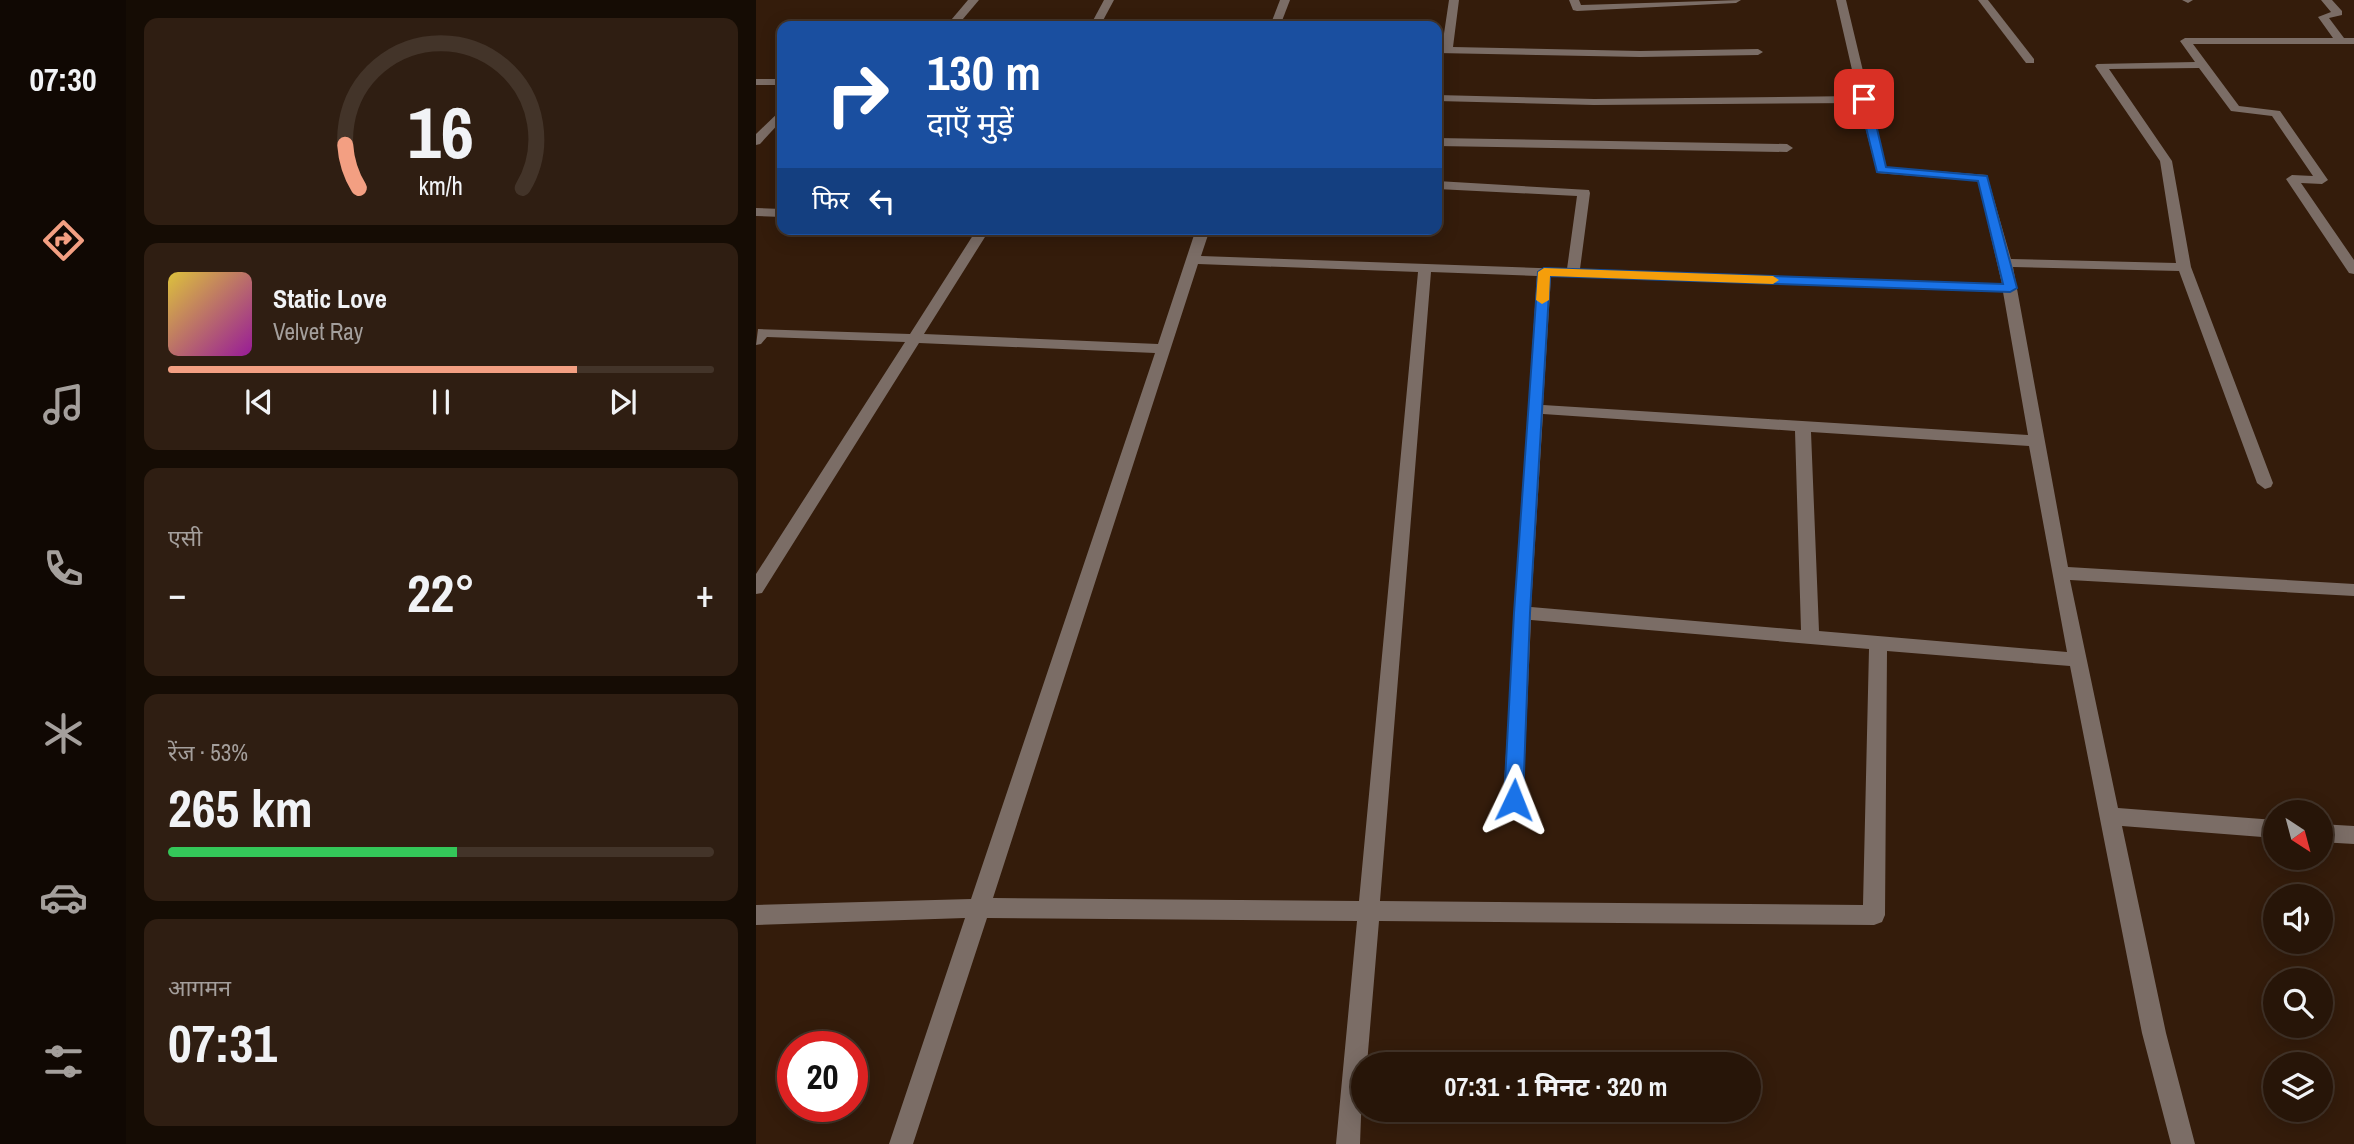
<!DOCTYPE html>
<html lang="hi">
<meta charset="utf-8">
<style>
body{margin:0;font-family:"Archivo Narrow","Noto Sans Devanagari",sans-serif;background:#2f1e12;color:#f1f3f6;height:100vh;display:flex;flex-direction:column;font-size:26px;white-space:nowrap}
*{box-sizing:border-box;margin:0}
p{font-size:23px;color:#a49f9c}
.icon{flex:none;width:38px;height:38px;fill:none;stroke:currentColor;stroke-width:2;stroke-linecap:round;stroke-linejoin:round}
.map{position:relative;flex:1;overflow:hidden}
.sheet{display:flex;flex-direction:column;gap:18px;padding:18px;background:#150c04;width:630px}
.sheet>*{flex:none}
.guide{position:absolute;left:21px;top:21px;width:665px;height:214px;border-radius:14px;box-shadow:0 4px 18px #0003,0 0 0 2px #433429;background:#1a4fa0;color:#fff;overflow:hidden}
.needle{width:46px;rotate:144deg}
.tools{position:absolute;left:1507px;top:800px;display:grid;gap:14px}
.tools a{display:grid;place-items:center;width:70px;height:70px;border-radius:50%;background:#271508;box-shadow:0 4px 18px #0003,0 0 0 2px #433429;font-size:35px}
.speed{position:absolute;left:21px;top:1031px;display:flex;gap:14px;font-size:35px;font-weight:700;text-align:center}
.speed>*{display:grid;place-content:center;width:91px;height:91px;border-radius:50%;background:#271508;box-shadow:0 4px 18px #0003,0 0 0 2px #433429;line-height:1}
.speed .limit{border:10px solid #d22;background:#fff;color:#111}
.pin{position:absolute;display:grid;place-items:center;width:60px;height:60px;color:#fff;margin:-30px;border-radius:14px;box-shadow:0 4px 10px #0006}
.me{position:absolute;width:77px;margin:-38px;rotate:2deg;stroke-linejoin:round;filter:drop-shadow(0 0 5px #0008)}
.turn{display:flex;align-items:center;gap:24px;height:147px;padding:0 35px;font-size:32px}
.turn .icon{width:91px;height:91px;stroke-width:2.5}
.turn b{display:block;font-size:49px;line-height:60px}
.then{display:flex;align-items:center;height:66px;padding:0 35px;background:#0003;gap:14px;font-size:26px}
.big{font-size:52px;font-weight:700;line-height:1.1}
.sheet .widget{flex:1;display:flex;flex-direction:column;justify-content:center;gap:10px;min-width:0;padding:0 24px;border-radius:14px;background:#2f1e12}
.sheet .dial{align-items:center;gap:0}
.dial svg{height:182px;overflow:visible;fill:none;stroke:#433429;stroke-width:7;stroke-linecap:round;text-anchor:middle}
.dial text{fill:#f1f3f6;stroke:none}
.song{display:flex;align-items:center;gap:21px}
.cover{width:84px;height:84px;border-radius:10px;background:linear-gradient(135deg,hsl(50 70% 55%),hsl(300 70% 35%))}
.played{height:7px;border-radius:4px;background:linear-gradient(90deg,#f39f82 75%,#433429 75%)}
.keys{display:flex;justify-content:space-around;direction:ltr}
.heat{display:flex;justify-content:space-between;align-items:center;font-size:38px;direction:ltr}
.charge{height:10px;border-radius:5px;background:linear-gradient(90deg,#34c759 53%,#433429 0)}
.trip{position:absolute;left:595px;top:1052px;width:410px;height:70px;border-radius:35px;background:#271508;box-shadow:0 4px 18px #0003,0 0 0 2px #433429;font-weight:700;line-height:70px;text-align:center}
main{display:flex;flex:1;min-height:0}
.tab-bar{display:flex;flex-direction:column;width:126px;justify-content:space-around;align-items:center;background:#100803;color:#a49f9c}
.tab-bar .icon{width:49px;height:49px}
.tab-bar .selected{color:#f39f82}
.tab-bar b{font-size:32px;color:#f1f3f6}
.map>svg:first-child{display:block}
.lines{fill:none;stroke-linecap:round;stroke-linejoin:round}
.minor{fill:#7b6d66;fill-rule:evenodd}
.route{fill:#1a73e8;stroke:#114b97;stroke-width:2}
.slow{fill:#f59e0b}
</style>
<main>
<nav class="tab-bar">
<b>07:30</b>
<svg class="icon selected" aria-label="directions" viewBox="0 0 24 24"><path d="M12 3l9 9-9 9-9-9zM9 14v-3h6M13 9l2 2-2 2"/></svg>
<svg class="icon" aria-label="music" viewBox="0 0 24 24"><path d="M9 18V5l10-2v13"/><circle cx="6" cy="18" r="3"/><circle cx="16" cy="16" r="3"/></svg>
<svg class="icon" aria-label="phone" viewBox="0 0 24 24"><path d="M5 4h4l2 5-3 2q2 4 5 5l2-3 5 2v4C11 20 4 13 5 4z"/></svg>
<svg class="icon" aria-label="climate" viewBox="0 0 24 24"><path d="M12 3v18M4 7l16 10M4 17L20 7"/></svg>
<svg class="icon" aria-label="car" viewBox="0 0 24 24"><path d="M5 17H2v-5l4-1 3-4h7l3 4 3 1v5h-3M9 17h6M6 11h13"/><circle cx="7" cy="17" r="2"/><circle cx="17" cy="17" r="2"/></svg>
<svg class="icon" aria-label="filters" viewBox="0 0 24 24"><path d="M4 7h16M4 17h16"/><circle cx="9" cy="7" r="2"/><circle cx="15" cy="17" r="2"/></svg>
</nav>
<section class="sheet">
<div class="widget dial"><svg viewBox="0 0 100 80">
<path d="M14 69A42 42 0 1 1 86 69"/>
<path d="M14 69A42 42 0 0 1 8 50" stroke="#f39f82"/>
<text x="50" y="56" font-size="32" font-weight="700">16</text>
<text x="50" y="72" font-size="11">km/h</text>
</svg></div>
<div class="widget">
<div class="song"><i class="cover"></i><div><b>Static Love</b><p>Velvet Ray</p></div></div>
<div class="played"></div>
<div class="keys"><svg class="icon" aria-label="previous" viewBox="0 0 24 24"><path d="M18 5L8 12l10 7zM5 5v14"/></svg><svg class="icon" aria-label="pause" viewBox="0 0 24 24"><path d="M8 5v14M16 5v14"/></svg><svg class="icon" aria-label="next" viewBox="0 0 24 24"><path d="M6 5l10 7-10 7zM19 5v14"/></svg></div>
</div>
<div class="widget"><p>एसी</p>
<div class="heat"><a>−</a><b class="big">22°</b><a>+</a></div>
</div>
<div class="widget"><p>रेंज · 53%</p><b class="big">265 km</b><div class="charge"></div></div>
<div class="widget"><p>आगमन</p><b class="big">07:31</b></div>
</section>
<div class="map">
<svg width="1598" height="1144" viewBox="0 0 1598 1144">
<rect width="100%" height="100%" fill="#341c0b"/>
<g class="lines">
<g class="minor">
<polygon points="212,0 223,0 201,26 190,26"/>
<polygon points="348,0 358,0 344,26 334,26"/>
<polygon points="524,0 534,0 524,26 514,26"/>
<polygon points="693,0 703,0 697,47 884,51 1002,49 1007,52 1002,55 884,57 681,53 681,47 686,47"/>
<polygon points="813,0 823,0 825,5 985,0 980,3 821,11 817,10"/>
<path d="M1080,0h10l40,167 101,8 24,84 165,4 -16,-102 -65,-95 2,-2 98,-2 -15,-21 5,-3h148l-15,-21 13,-5 -10,-12h11l10,11v4l-13,3 15,20h10v6h-161l46,62 41,5 48,69 -6,4 -21,-1 53,77v14l-5,-1 -63,-94 6,-4 21,1 -41,-60 -41,-5 -32,-43 -90,1 63,92 19,106 82,216 -2,4 -6,2 -8,-6 -78,-212 -166,-4 55,300 286,17v12l-284,-16 48,228 157,12v18l-153,-12 44,207 29,111h-24l-29,-111 -72,-367 -183,-15 -2,264 -3,7 -8,3 -495,-4 -12,143h-4l-3,80h-24l21,-223 -370,-3 -74,226h-24l76,-226 -209,7v-20l215,-6 184,-546 -236,-10 -157,250 -6,1v-20l149,-232 -138,-5 -6,7 -5,1 2,-16 152,5 67,-105h13l-66,105 234,10 38,-115h14l-9,27 366,13 10,-73 -140,-7v-8l152,9 1,3 -10,76 422,15 -24,-103 -101,-8 -18,-70 -265,2 -157,-4v-6l157,4 264,-3zM442,264l220,8 -59,629 -366,-3zM675,272l106,4 -34,524 3,6 7,3 7,-3 3,-6 8,-180 338,29 -6,256 -483,-4zM795,276l452,16 25,143 -485,-30zM787,414l252,17 6,199 -270,-23zM1055,432l218,14 38,206 -248,-21z"/>
<polygon points="1222,0 1232,0 1278,59 1278,63 1270,63"/>
<polygon points="1426,0 1437,0 1432,3"/>
<rect x="0" y="79" width="26" height="6"/>
<polygon points="26,109 26,120 4,144 0,145 0,134"/>
<polygon points="681,138 1031,144 1037,148 1031,152 681,146"/>
<polygon points="0,208 26,209 26,217 0,216"/>
<polygon points="1564,824 1598,826 1598,844 1564,842"/>
</g>
</g>
<polygon class="route" points="1108,96 1114,99 1130,167 1231,176 1261,288 1254,292 794,276 774,613 767,800 764,806 758,808 751,806 748,800 758,613 782,272 788,268 1247,284 1222,181 1121,172 1103,99"/>
<polygon class="slow" points="788,268 1017,276 1023,280 1017,284 794,276 793,300 786,304 780,300 782,272"/>
</svg>
<div class="tools">
<a><svg class="needle" viewBox="-14 -14 28 28"><path d="M0-13l5 13h-10z" fill="#e53935"/><path d="M0 13l5-13h-10z" fill="#a49f9c"/></svg></a>
<a><svg class="icon" aria-label="sound" viewBox="0 0 24 24"><path d="M4 9h4l5-4v14l-5-4H4zM17 9q2 3 0 6"/></svg></a>
<a><svg class="icon" aria-label="search" viewBox="0 0 24 24"><circle cx="10" cy="10" r="6"/><path d="M15 15l6 6"/></svg></a>
<a><svg class="icon" aria-label="layers" viewBox="0 0 24 24"><path d="M12 4l9 5-9 5-9-5zM3 14l9 5 9-5"/></svg></a>
</div>
<div class="speed"><div class="limit">20</div></div>
<div class="pin" style="left:1108px;top:99px;background:#d93025"><svg class="icon" aria-label="arrive" viewBox="0 0 24 24"><path d="M6 21V4h12l-3 4 3 4H6"/></svg></div>
<svg class="me" style="left:758px;top:800px" viewBox="-20 -20 40 40"><path d="M0-17L14 15 0 8-14 15z" fill="#1a73e8" stroke="#fff" stroke-width="4"/></svg>
<div class="trip">07:31 · 1 मिनट · 320 m</div>
<div class="guide">
<div class="turn"><svg class="icon" aria-label="right" viewBox="0 0 24 24"><path d="M7 20v-9h11M14 6l5 5-5 5"/></svg><div><b>130 m</b>दाएँ मुड़ें</div></div>
<div class="then">फिर<svg class="icon" aria-label="left" viewBox="0 0 24 24"><path d="M17 20v-9H6M10 6l-5 5 5 5"/></svg></div>
</div>
</div>
</main>
